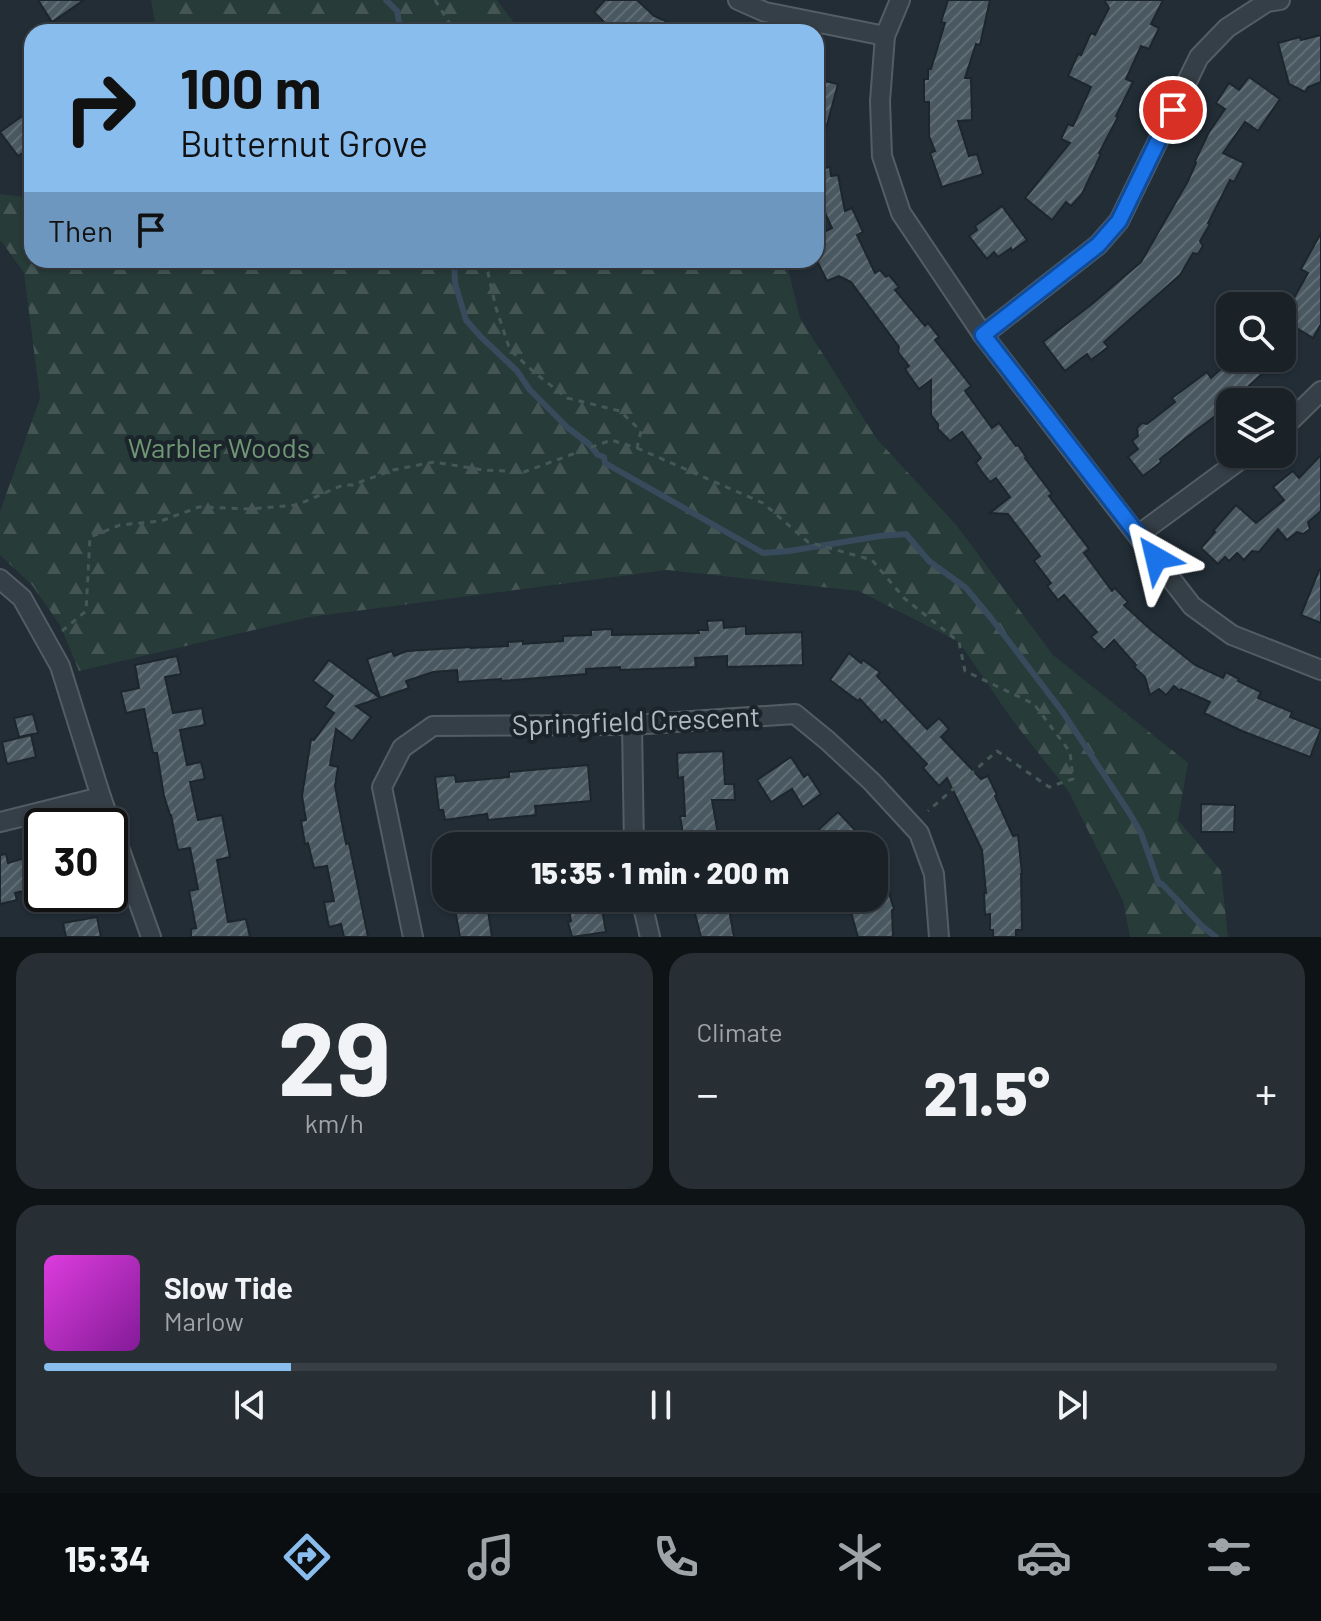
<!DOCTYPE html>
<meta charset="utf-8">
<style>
body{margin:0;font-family:Barlow,sans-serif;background:#272f34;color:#f1f3f6;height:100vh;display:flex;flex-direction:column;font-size:30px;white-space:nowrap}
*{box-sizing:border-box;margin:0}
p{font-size:26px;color:#9fa4a8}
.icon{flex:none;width:44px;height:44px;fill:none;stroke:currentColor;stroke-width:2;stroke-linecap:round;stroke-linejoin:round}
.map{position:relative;height:937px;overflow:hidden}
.panel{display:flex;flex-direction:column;gap:16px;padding:16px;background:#0e1316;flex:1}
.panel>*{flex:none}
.top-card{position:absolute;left:24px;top:24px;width:800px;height:244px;border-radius:24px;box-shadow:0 2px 6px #0004,0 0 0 2px #383f45;background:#89bdee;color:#111;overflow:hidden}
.fabs{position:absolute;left:1216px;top:292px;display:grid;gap:16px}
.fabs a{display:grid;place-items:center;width:80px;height:80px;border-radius:16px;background:#1a2228;box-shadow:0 2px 6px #0004,0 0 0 2px #383f45;font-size:40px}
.speed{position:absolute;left:24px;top:808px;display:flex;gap:16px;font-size:40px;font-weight:700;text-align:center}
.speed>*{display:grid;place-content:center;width:104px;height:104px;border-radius:50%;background:#1a2228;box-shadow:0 2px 6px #0004,0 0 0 2px #383f45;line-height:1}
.speed .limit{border:4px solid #111;border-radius:12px;background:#fff;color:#111}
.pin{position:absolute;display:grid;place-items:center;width:68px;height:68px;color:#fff;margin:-34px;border:4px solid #fff;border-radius:50%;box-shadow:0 2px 8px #0007}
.me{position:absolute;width:88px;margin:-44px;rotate:323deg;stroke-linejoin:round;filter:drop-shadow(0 0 6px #0008)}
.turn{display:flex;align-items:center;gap:28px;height:168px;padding:0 24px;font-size:36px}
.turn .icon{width:104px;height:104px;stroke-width:2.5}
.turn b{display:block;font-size:56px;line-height:68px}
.then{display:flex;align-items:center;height:76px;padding:0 24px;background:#0003;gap:16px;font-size:30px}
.big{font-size:60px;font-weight:800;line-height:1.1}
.panel .tile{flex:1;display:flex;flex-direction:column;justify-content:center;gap:12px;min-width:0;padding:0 28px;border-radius:24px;background:#272f34}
.panel .dial{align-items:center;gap:0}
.dial b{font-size:104px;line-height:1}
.song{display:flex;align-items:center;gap:24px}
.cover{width:96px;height:96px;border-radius:12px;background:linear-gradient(135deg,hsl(300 70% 55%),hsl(290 70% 35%))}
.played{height:8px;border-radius:4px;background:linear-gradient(90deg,#89bdee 20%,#383f45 20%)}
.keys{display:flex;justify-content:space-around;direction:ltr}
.heat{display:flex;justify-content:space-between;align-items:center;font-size:44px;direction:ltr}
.panel .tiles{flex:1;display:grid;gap:16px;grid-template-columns:1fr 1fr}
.tile:last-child{grid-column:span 2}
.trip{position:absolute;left:432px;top:832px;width:456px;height:80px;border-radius:24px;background:#1a2228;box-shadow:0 2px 6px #0004,0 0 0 2px #383f45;font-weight:800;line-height:80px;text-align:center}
.tabs{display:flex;height:128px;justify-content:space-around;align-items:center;background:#0a0e10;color:#9fa4a8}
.tabs .icon{width:56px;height:56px}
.tabs .active{color:#89bdee}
.tabs b{font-size:36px;color:#f1f3f6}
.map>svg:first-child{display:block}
.forest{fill:url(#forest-firs)}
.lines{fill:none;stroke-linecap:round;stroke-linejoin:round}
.stream{stroke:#374b5c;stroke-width:6}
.building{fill:url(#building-hatch);stroke:#1d262d;stroke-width:2}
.street-casing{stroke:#535d64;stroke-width:22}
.path{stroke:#455857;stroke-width:3;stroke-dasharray:6 6;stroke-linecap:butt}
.street{stroke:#353f47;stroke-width:18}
.route-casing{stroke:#114b97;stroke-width:20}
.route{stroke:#1a73e8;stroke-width:14}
.labels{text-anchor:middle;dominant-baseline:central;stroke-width:8;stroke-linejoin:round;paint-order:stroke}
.park-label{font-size:28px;fill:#709774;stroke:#1b242b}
.street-label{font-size:28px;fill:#b0bac3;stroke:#1b242b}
</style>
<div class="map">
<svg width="1321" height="937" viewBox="0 0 1321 937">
<defs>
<pattern id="forest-firs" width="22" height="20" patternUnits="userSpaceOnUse" patternTransform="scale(2)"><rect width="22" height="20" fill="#273b39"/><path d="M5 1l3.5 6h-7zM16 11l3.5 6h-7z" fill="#445554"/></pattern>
<pattern id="building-hatch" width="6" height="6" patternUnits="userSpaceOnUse" patternTransform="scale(2)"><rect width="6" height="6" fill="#4a5861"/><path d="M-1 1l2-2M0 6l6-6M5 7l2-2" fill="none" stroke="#626e76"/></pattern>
</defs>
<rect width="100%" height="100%" fill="#222d36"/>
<g class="forest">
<polygon points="151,0 497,0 521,32 155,32 155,22"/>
<polygon points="0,194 32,198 32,260 786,260 800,318 876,438 957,526 1053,655 1188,763 1178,820 1221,871 1228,937 1130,937 1123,901 1069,792 1011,718 959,642 859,591 667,570 310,617 79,671 60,625 32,585 0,555 0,512 40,398 24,273 2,242 0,241"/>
</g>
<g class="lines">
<g class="stream">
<polyline points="386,0 397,11 401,32"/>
<polyline points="454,260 455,283 466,320 480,336 517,371 530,390 568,428 589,444 598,455 604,457 605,463 763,553 789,551 880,536 906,534 929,561 966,588 991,618 1062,711 1130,814 1141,833 1159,884 1162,884 1203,927 1216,937"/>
</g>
</g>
<g class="building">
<polygon points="38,0 84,0 52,22"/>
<polygon points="605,0 637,0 654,16 690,32 599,32 606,24 594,12"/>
<polygon points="948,0 990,0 980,45 976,44 965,78 971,78 972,120 958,121 969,156 977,154 983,174 942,187 930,153 935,151 929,136 929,102 924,102 924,79 928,79 928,69 931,69 945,23 941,22"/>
<polygon points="1104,0 1163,0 1151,24 1159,28 1149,49 1141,46 1126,79 1133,82 1116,116 1118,117 1099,153 1101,154 1082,194 1071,206 1066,202 1052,220 1025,198 1070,143 1061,139 1068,124 1073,126 1091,87 1068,76 1078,54 1081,55 1091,33 1095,35 1109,8"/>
<polygon points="1321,35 1321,82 1308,87 1305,92 1289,84 1278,43 1300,37 1301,40"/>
<polygon points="1249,77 1280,99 1258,131 1245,122 1223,153 1244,163 1234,182 1230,180 1208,223 1210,224 1200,241 1203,246 1198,254 1193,253 1180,275 1104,342 1108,347 1091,360 1087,354 1065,371 1043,342 1092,304 1141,262 1188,181 1196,163 1195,161 1209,132 1225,109 1216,103 1229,83 1239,90"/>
<polygon points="816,79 838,84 821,147 816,146"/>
<polygon points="32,109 32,147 18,156 0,132"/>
<polygon points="830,167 831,176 838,175 845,211 852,208 863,232 857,235 875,273 880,270 886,277 889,275 899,287 895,290 925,326 928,323 939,337 935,340 971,386 965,391 992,428 999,423 1016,446 1018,445 1026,457 1025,458 1052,494 1049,496 1089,549 1084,553 1112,591 1115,588 1128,602 1124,605 1151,630 1195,665 1223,678 1226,672 1239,679 1238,681 1261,692 1258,698 1292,712 1290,717 1321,729 1310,757 1242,731 1204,713 1210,702 1181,689 1180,691 1174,686 1166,695 1159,689 1150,695 1145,677 1134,667 1136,665 1114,640 1104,650 1091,637 1097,632 1064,595 1058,600 1047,586 1051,583 1034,561 1040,556 1008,514 990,513 1010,497 996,478 990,482 982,472 976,463 981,458 962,432 950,441 938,429 938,424 931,415 931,380 919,389 905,369 909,366 898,352 899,347 851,282 839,276 827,281 816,259 816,236 832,228 820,202 816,203 816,170"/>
<polygon points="1002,206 1027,240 1012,251 1011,248 998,257 994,252 987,259 969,236 977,230 975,226"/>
<polygon points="1321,233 1321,324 1313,338 1282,319 1308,273 1301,269"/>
<polygon points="1233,358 1280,358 1240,394 1246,402 1230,402 1230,405 1187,437 1160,459 1161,462 1143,476 1128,457 1138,449 1132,441 1138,436 1137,428 1142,423 1147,424 1175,402 1172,398 1207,372 1211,378"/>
<polygon points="1321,455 1321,511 1308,522 1310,529 1303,534 1297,532 1287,540 1278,529 1259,552 1252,551 1244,560 1237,553 1229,561 1225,557 1218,564 1201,548 1215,532 1213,531 1236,505 1256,523 1284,500 1273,487 1293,471 1299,478"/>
<polygon points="1320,568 1321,568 1321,623 1301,615"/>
<polygon points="723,620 724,628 746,626 746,634 802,632 803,665 727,667 727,656 695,658 696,667 620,670 620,667 586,669 586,674 501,681 501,679 458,682 457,670 433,672 406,681 409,688 380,698 367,659 392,651 394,656 407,651 471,647 471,648 508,646 508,642 523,641 523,644 563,641 563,636 591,635 591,630 612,629 612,635 699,633 698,630 708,630 707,621"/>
<polygon points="849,653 861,663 863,660 880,672 877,676 927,729 939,718 949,729 941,737 981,779 988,776 997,795 995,796 1013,836 1018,835 1022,874 1021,874 1022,930 1016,930 1016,937 993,937 993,930 990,930 990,914 985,915 984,893 986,893 982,850 947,778 939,786 923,768 927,764 885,720 882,723 860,699 858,701 830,680"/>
<polygon points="177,656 181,674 165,677 173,713 202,708 205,725 180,730 187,765 201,762 205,779 190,782 198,820 222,815 230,857 217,860 228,922 246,919 250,937 191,937 191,929 196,928 189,891 198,889 190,848 178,850 171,815 170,815 164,796 157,753 153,753 144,709 126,713 121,692 139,688 135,665"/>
<polygon points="329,660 380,698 356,706 371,717 352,741 336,729 330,765 338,767 335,786 346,844 349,843 368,937 344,937 341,924 329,927 324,902 334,901 327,866 314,868 308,843 305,844 301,821 306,820 302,796 311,739 314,740 334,713 325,707 333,696 313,681"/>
<polygon points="33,714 38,733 19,737 14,718"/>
<polygon points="31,735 36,757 7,764 2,742"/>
<polygon points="723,751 725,784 734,784 735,800 712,800 720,846 685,846 680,816 685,816 683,777 678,778 677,753"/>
<polygon points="791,757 804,777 808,774 821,794 803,807 792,789 771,802 757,780"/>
<polygon points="588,765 591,801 535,806 536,815 488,820 487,814 445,820 443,810 439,810 435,777 455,775 456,782 509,777 509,772"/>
<polygon points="1201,804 1235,805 1234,832 1201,832"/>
<polygon points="838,812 870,846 801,846 829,820"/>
<polygon points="42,853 42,899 37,899 34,888 15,893 17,900 0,904 0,855 6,854 8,863"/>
<polygon points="874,855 877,855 894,909 892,910 893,937 858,937 847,898 874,898"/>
<polygon points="453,898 486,898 492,937 460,937"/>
<polygon points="567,898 593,898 595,910 602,909 606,932 572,937 568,922 571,921"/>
<polygon points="691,898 727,898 734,937 701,937"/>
<polygon points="97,917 101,937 66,937 63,923"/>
</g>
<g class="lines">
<g class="street-casing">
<g id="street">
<polyline points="738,0 765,12 885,36"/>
<polyline points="900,0 885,36 880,101 882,156 901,213 983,335 1192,606 1232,635 1321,670"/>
<polyline points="983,335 1098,245 1119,221 1199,57 1227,28 1267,2 1280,0"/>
<polyline points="1282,429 1321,391"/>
<polyline points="1138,535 1248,454"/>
<polyline points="0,579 22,598 60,666 101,797 151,937"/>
<polyline points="632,725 634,846"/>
<polyline points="0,822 101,797"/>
<polyline points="641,898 650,937"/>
<polyline points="413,937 382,787 402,748 433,726 632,725 795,714 828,741 872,782 919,833 934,874 939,937"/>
</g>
</g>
<g class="path">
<polyline points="435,0 455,32"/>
<polyline points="637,448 763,503 808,542 872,560 904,598 959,642 965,671 1034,704 1070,752 1073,779 1049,787 997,751 928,811"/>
<polyline points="62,631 86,611 90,537 120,525 161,521 199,507 251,509 297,505 343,485 352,485 393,470 434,462 483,470 524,472 611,440 637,448 641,431 620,411 567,398 535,373 510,350 496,308 486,264 487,260"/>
</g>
<use href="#street" class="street"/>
</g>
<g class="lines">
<g class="route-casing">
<polyline id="route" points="1156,558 983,335 1098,245 1119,221 1173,110"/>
</g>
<use href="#route" class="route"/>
</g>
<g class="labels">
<g class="park-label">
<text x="219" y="447">Warbler Woods</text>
</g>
<g class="street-label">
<text transform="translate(636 720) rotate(-2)">Springfield Crescent</text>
</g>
</g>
</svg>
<div class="fabs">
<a><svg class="icon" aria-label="search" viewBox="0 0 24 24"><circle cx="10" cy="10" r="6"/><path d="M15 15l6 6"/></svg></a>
<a><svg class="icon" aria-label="layers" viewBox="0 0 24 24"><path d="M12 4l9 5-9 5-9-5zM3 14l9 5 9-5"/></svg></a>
</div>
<div class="speed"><div class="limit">30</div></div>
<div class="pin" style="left:1173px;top:110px;background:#d93025"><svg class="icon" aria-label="arrive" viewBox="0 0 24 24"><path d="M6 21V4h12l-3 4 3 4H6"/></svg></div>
<svg class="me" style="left:1156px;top:558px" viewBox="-20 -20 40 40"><path d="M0-17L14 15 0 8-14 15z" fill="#1a73e8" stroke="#fff" stroke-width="4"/></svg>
<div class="trip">15:35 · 1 min · 200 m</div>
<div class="top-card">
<div class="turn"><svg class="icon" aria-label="right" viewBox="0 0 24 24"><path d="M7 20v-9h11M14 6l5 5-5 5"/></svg><div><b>100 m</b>Butternut Grove</div></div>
<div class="then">Then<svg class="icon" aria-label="arrive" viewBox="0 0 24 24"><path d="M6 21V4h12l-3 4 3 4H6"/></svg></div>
</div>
</div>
<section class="panel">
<div class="tiles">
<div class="tile dial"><b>29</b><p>km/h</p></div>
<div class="tile"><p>Climate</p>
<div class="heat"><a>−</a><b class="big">21.5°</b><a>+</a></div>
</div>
<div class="tile">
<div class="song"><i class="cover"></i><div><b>Slow Tide</b><p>Marlow</p></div></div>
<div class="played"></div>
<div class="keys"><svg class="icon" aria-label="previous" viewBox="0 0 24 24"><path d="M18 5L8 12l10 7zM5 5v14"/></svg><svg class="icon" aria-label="pause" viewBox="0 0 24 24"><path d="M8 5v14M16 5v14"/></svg><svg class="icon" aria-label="next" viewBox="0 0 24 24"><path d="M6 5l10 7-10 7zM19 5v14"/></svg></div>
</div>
</div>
</section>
<nav class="tabs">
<b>15:34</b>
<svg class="icon active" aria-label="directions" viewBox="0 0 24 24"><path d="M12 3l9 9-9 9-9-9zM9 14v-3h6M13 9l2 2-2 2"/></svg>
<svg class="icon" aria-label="music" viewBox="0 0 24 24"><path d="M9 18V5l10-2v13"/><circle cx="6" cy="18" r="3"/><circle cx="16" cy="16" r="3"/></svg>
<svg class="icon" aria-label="phone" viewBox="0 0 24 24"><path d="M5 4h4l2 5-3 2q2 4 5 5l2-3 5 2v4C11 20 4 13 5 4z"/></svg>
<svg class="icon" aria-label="climate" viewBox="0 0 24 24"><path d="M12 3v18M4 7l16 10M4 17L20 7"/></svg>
<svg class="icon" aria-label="car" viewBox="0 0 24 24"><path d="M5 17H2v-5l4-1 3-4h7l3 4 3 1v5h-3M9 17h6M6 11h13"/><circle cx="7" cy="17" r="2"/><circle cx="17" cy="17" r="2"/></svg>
<svg class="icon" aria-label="filters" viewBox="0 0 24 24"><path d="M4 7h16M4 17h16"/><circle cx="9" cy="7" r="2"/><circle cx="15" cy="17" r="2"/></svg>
</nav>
